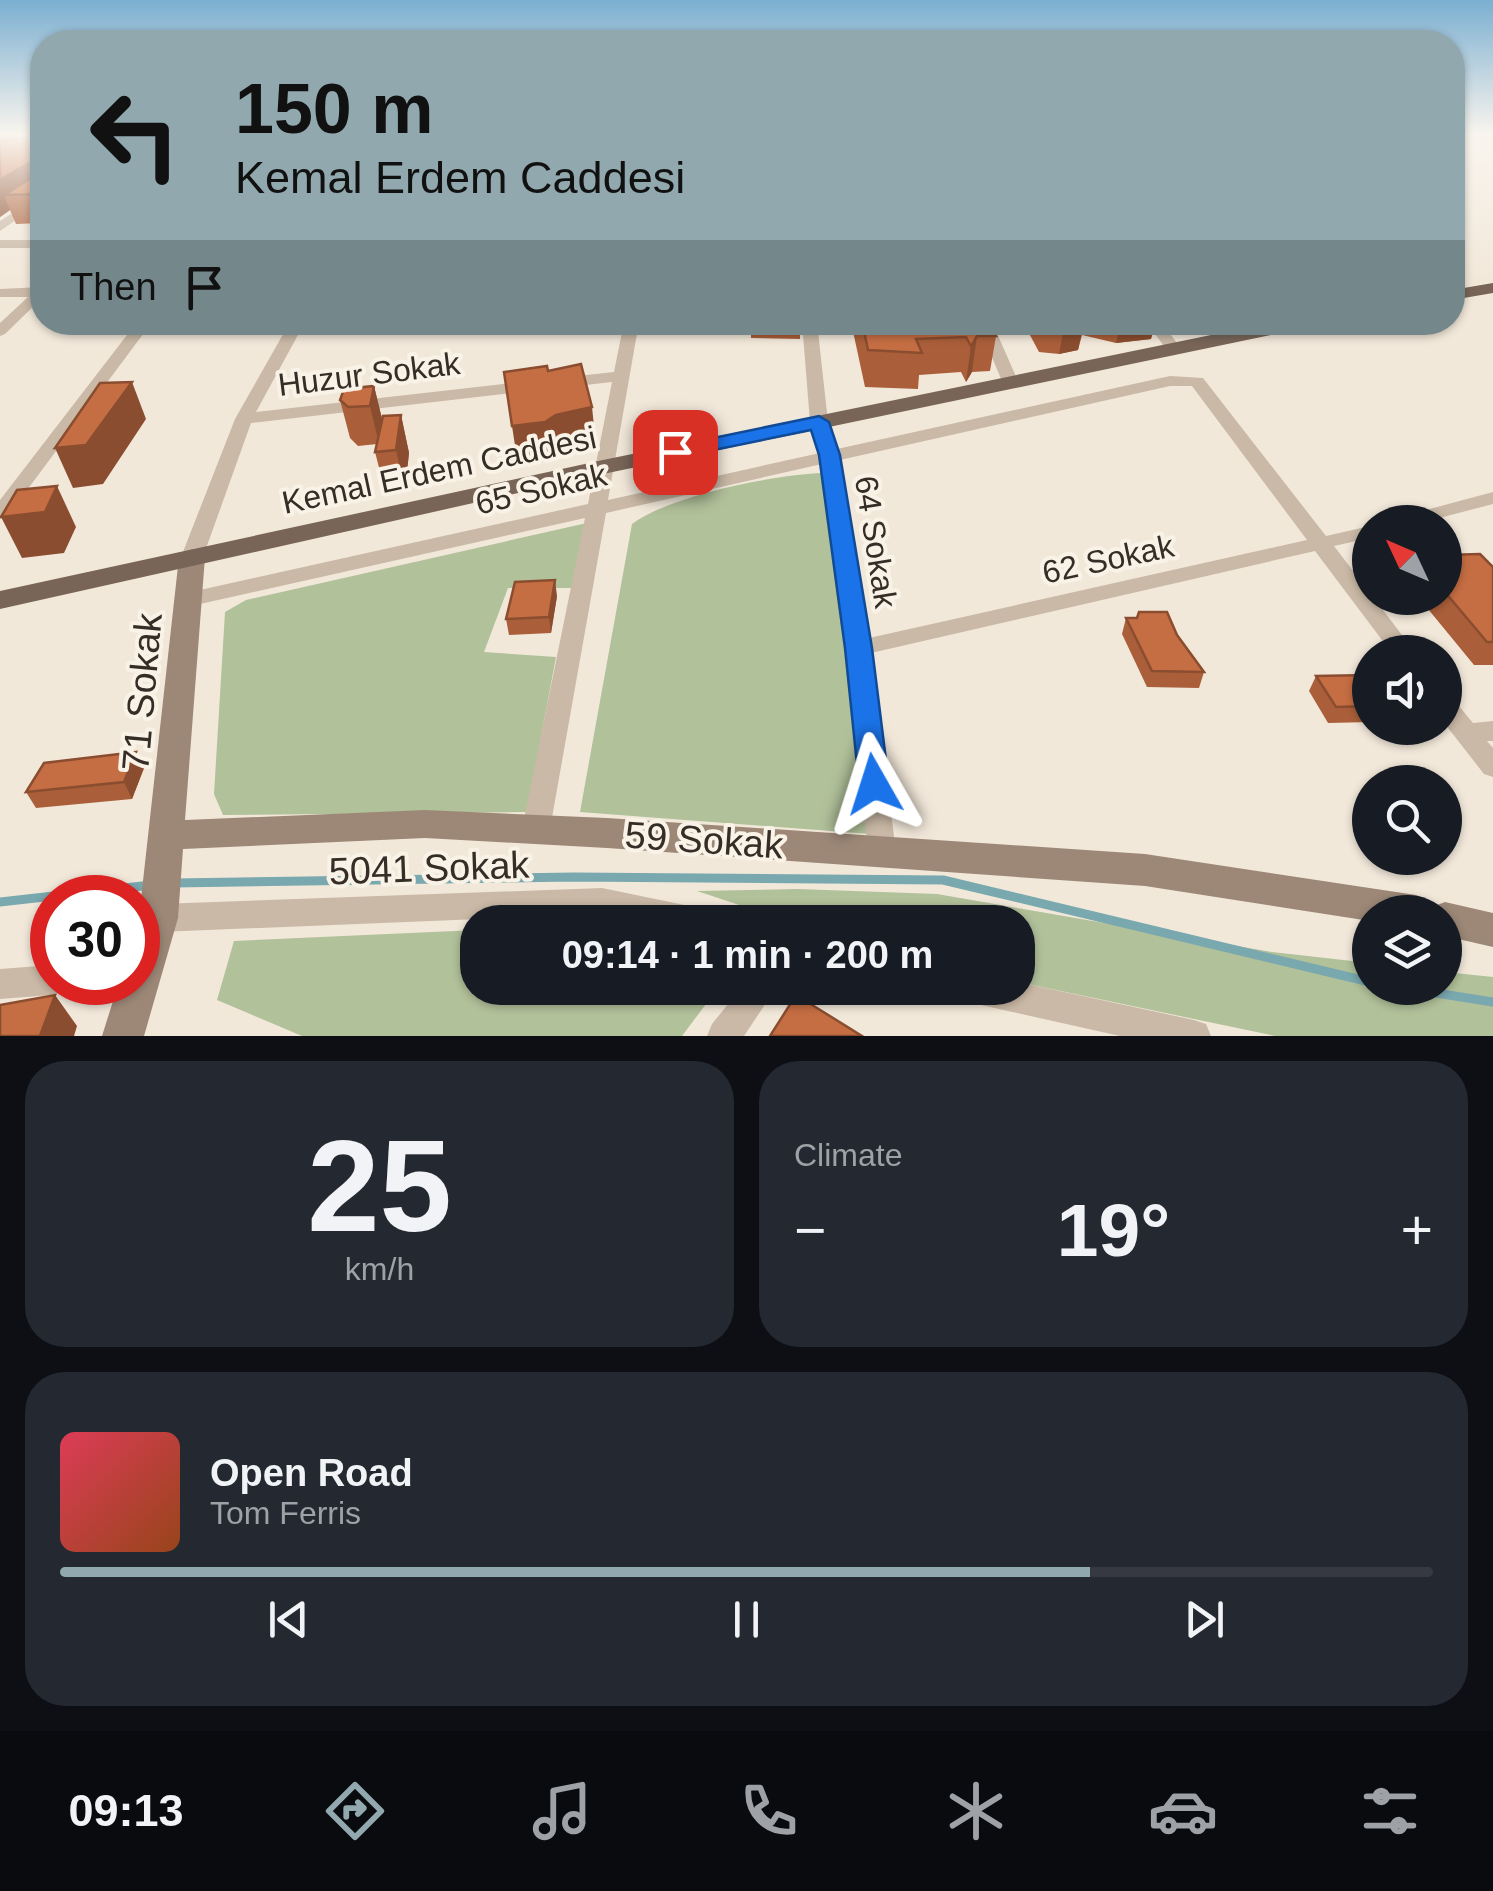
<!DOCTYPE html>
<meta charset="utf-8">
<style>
body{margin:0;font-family:Arial,sans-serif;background:#242831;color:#f1f3f6;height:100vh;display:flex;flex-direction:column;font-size:38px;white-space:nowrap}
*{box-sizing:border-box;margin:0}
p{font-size:32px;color:#9ea1a6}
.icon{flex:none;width:55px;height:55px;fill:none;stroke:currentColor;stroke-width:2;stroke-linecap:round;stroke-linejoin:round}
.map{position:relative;height:1036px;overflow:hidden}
.details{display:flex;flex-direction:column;gap:25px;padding:25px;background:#0d0f14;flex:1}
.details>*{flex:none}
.hud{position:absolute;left:30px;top:30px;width:1435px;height:305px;border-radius:40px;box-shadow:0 2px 8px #0004;background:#91a9ae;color:#111;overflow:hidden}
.needle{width:65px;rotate:314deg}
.tools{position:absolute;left:1352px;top:505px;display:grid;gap:20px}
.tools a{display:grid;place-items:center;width:110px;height:110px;border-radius:50%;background:#171b24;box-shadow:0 2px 8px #0004;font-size:50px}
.speed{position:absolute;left:30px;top:875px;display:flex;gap:20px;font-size:50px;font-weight:700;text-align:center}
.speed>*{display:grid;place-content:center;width:130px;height:130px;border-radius:50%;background:#171b24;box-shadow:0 2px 8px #0004;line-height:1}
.speed .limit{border:15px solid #d22;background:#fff;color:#111}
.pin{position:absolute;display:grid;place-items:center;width:85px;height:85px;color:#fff;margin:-42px;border-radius:20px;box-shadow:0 5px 15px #0006}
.me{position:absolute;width:110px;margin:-55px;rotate:354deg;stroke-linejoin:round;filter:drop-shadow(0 0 8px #0008)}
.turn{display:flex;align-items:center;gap:35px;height:210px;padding:0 40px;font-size:45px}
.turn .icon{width:130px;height:130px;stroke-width:2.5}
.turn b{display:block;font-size:70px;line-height:85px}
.then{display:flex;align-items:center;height:95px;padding:0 40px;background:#0003;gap:20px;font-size:38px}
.big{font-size:75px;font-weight:700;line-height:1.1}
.details .card{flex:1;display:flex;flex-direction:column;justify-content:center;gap:15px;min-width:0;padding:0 35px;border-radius:40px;background:#242831}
.details .dial{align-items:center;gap:0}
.dial b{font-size:130px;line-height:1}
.song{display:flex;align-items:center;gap:30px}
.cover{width:120px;height:120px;border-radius:15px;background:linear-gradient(135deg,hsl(350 70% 55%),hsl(20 70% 35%))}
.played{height:10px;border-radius:5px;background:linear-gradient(90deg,#91a9ae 75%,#363941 75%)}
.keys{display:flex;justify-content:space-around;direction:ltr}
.heat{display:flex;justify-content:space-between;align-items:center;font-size:55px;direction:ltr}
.details .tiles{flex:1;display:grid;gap:25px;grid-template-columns:1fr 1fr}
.card:last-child{grid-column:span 2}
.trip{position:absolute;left:460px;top:905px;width:575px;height:100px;border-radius:40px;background:#171b24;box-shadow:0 2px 8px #0004;font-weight:700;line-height:100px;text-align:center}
.tab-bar{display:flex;height:160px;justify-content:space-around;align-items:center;background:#090b0e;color:#9ea1a6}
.tab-bar .icon{width:70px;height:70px}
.tab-bar .current{color:#91a9ae}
.tab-bar b{font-size:45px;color:#f1f3f6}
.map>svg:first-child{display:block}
.green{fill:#b1c19a}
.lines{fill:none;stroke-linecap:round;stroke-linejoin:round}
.stream{stroke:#79a8af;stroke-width:9}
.street{fill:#cab9a6;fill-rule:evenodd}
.secondary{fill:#9d8877;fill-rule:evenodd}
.primary{fill:#786558;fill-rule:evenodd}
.wall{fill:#aa5f3a}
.shaded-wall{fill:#8b4d2f}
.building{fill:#c66e43;stroke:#8b4d2f;stroke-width:2.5}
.route{fill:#1a73e8;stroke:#114b97;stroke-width:2.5}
.labels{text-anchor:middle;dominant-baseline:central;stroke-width:8;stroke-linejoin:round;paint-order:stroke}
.street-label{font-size:32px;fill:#362d27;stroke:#f9f2e6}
.near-street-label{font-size:38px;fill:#362d27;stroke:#f9f2e6}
</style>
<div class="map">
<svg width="1493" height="1036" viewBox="0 0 1493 1036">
<rect width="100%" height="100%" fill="#f2e8da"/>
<g class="green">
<path d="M823,473l47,361 -290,-22 52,-288c39,-29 141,-49 191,-51z"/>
<polygon points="587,523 573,588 508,588 484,652 556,657 527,812 223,815 214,794 225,612 246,600"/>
<polygon points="798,889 937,894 1272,952 1370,963 1370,988 1445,988 1445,972 1493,977 1493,1036 1275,1036 1018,982 1018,922 790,922 697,891"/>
<polygon points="477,930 478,988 718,988 682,1036 302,1036 217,1000 234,941"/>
</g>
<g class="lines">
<g class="stream">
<polyline points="173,883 574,877 943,880 1370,982"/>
<polyline points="0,902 151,885"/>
<polyline points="1404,988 1493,1002"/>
</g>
<g class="street">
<polygon points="42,194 42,202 0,231 0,221"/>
<rect x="0" y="240" width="42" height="8"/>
<polygon points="42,287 42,298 5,334 0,336 0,323 28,297 0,297 0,289"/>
<polygon points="137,322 152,322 7,517 0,519 0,500"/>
<polygon points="290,322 305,322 256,412 530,381 538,386 530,391 251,423 203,557 199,562 185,562 181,557 235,419"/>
<path d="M624,322h15l-31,178 212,-47 -10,-31 -8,-100h15l11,100 9,27 333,-73 33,2 123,158 44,-10v12l-36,8 81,106h-24l-76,-101 -444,102 25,199 -4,9 -10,3 -10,-3 -4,-9 -21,-204 -25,-184 -216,49 -56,316 -4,8 -10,4 -10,-4 -4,-8 63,-311 -394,88 -11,-7 11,-7 397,-88 24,-122 -53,6 -8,-5 8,-5 55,-6zM1170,386h22l115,154 -438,98 -29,-178z"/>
<polygon points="977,322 992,322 1018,381 1016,384 1004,384 1002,381"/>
<polygon points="1146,322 1161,322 1180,347 1177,350 1167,350"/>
<polygon points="1493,492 1493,504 1424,522 1393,522 1396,518"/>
<polygon points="1445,697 1454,700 1473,723 1493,721 1493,741 1487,741 1493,748 1493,777 1484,774 1445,724"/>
<polygon points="602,888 699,908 710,912 714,922 649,922 602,914 159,932 148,928 144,918 148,908 159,904"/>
<polygon points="52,965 52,982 67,982 63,991 52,995 0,999 0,969"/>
<polygon points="1018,982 1194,1020 1206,1024 1211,1036 1120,1036 972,1003 961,999 956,988 1018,988"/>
<polygon points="741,988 776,988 744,1036 707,1036 712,1024"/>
</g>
<polygon class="secondary" points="192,549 205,557 185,820 425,810 607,818 1145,854 1416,895 1429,900 1432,907 1445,902 1493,913 1493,947 1445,936 1445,912 1370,912 1370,921 1145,886 607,848 425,838 183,849 178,918 144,1036 102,1036 119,982 138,982 138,926 179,557"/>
<g class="primary">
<polygon points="1493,283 1493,293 1452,300 1452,290"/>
<polygon points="1274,322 1313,322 1304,328 603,474 0,609 0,591 603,460"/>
</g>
</g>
<g class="wall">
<polygon points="0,135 17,139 22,138 20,135 42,135 42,223 16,224 10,210 0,217"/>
<polygon points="720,322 800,322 800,339 751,338 751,323"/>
<polygon points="851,322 987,322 996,336 990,371 972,372 966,382 961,372 919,375 918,389 865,387"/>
<polygon points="1023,322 1155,322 1151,339 1116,343 1082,335 1078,350 1059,354 1039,352"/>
<polygon points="374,386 382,419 401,415 409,453 405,489 385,491 375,452 377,444 358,446 350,438 340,400"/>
<polygon points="1445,555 1493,567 1493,665 1474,665 1419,598 1445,598"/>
<polygon points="557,596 551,633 509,635 506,619"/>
<polygon points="1126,618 1204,672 1199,688 1147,687 1122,634"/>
<polygon points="1370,675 1370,722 1328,723 1309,691 1316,676"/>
<polygon points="144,768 132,799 36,808 26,792"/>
</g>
<g class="shaded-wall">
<polygon points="0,135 16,135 18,140 0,152"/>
<polygon points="29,163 40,191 4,195 10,210 0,217 0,180"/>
<polygon points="1065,322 1084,322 1078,350 1059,354"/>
<polygon points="1121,322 1155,322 1151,339 1116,343"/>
<polygon points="977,336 972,372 966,382 971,346"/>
<polygon points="132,382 146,419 103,484 73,488 55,448"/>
<polygon points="374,386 383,423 379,444 370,406"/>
<polygon points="592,407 596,445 561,454 550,461 518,465 512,426"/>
<polygon points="401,415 409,453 405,489 396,450"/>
<polygon points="57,486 76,527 64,553 22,558 1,517"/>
<polygon points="555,580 557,596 551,633 549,617"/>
<polygon points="136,752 144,768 132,799 124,782"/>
<polygon points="55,995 77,1026 74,1036 40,1036"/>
</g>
<g class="building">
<polygon points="34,135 42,135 42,194 4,195 33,177 35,166 29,163 0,180 0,140 34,137"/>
<polygon points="862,322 987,322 996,336 977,336 971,346 966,337 916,339 922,353 868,350"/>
<polygon points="581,364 592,407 556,415 545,422 512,426 504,372 547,366 548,371"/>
<polygon points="132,382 86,445 55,448 100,383"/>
<polygon points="374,386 370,406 348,407 340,400 344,389"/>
<polygon points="401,415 396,450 375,452 383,416"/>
<polygon points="57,486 45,512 1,517 17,490"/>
<polygon points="1480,554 1493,567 1493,642 1487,642 1445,592 1445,555"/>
<polygon points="555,580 549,617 506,619 515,582"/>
<polygon points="1139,612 1167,612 1177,635 1204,672 1152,671 1126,618 1137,618"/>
<polygon points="1370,675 1370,706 1336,707 1316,676"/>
<polygon points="136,752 124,782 26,792 44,763"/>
<polygon points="55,995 40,1036 0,1036 0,1005"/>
<polygon points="796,995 862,1036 770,1036"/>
</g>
<linearGradient id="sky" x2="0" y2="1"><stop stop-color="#7bafd1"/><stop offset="0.48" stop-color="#f9f5ee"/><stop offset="1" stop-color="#f9f5ee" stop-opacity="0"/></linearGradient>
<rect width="1493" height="280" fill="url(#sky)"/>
<polygon class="route" points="819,416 829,422 840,455 872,648 889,784 885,793 874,796 863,793 859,784 845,648 819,455 811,430 675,458 665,452 675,446"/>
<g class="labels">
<g class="street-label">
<text transform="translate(369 374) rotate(-7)">Huzur Sokak</text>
<text transform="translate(439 470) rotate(-12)">Kemal Erdem Caddesi</text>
<text transform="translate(541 489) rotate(-13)">65 Sokak</text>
<text transform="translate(876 542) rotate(81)">64 Sokak</text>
<text transform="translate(1108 559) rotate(-12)">62 Sokak</text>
</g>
<g class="near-street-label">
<text transform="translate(142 692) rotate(-85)">71 Sokak</text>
<text transform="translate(704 840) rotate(4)">59 Sokak</text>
<text transform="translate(429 868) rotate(-2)">5041 Sokak</text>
</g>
</g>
</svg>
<div class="tools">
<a><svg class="needle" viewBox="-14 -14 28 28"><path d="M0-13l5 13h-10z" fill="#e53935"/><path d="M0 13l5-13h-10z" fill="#9ea1a6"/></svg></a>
<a><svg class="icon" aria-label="sound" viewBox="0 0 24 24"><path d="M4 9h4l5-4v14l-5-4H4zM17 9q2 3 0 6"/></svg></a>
<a><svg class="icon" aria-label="search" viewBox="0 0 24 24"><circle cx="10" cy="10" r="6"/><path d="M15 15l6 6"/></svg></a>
<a><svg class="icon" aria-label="layers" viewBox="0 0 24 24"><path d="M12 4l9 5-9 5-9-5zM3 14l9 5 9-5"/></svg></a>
</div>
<div class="speed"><div class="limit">30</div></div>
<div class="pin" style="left:675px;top:452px;background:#d93025"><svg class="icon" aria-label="arrive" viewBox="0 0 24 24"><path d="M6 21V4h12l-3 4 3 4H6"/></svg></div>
<svg class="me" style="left:874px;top:784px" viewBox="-20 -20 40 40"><path d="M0-17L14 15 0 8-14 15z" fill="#1a73e8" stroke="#fff" stroke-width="4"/></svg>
<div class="trip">09:14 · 1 min · 200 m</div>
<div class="hud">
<div class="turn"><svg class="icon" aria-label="left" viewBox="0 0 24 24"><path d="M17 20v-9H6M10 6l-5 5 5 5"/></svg><div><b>150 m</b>Kemal Erdem Caddesi</div></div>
<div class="then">Then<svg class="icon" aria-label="arrive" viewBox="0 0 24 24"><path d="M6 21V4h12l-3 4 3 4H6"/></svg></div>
</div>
</div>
<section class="details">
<div class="tiles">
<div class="card dial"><b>25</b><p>km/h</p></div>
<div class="card"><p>Climate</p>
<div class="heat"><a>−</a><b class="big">19°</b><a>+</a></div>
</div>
<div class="card">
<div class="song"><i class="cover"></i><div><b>Open Road</b><p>Tom Ferris</p></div></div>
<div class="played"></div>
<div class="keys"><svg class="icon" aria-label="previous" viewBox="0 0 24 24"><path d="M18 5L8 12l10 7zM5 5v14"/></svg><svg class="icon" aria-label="pause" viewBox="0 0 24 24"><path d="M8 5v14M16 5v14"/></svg><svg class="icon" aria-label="next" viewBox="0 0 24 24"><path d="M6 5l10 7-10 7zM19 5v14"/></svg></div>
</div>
</div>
</section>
<nav class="tab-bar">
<b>09:13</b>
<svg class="icon current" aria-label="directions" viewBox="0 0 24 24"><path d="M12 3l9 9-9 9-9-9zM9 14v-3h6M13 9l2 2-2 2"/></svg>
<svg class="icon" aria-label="music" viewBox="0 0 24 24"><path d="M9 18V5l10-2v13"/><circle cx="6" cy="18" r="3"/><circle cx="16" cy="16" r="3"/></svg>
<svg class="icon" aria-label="phone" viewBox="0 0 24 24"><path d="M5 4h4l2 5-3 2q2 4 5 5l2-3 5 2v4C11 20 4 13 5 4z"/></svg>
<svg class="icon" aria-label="climate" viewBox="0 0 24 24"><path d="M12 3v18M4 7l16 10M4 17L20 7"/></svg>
<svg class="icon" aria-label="car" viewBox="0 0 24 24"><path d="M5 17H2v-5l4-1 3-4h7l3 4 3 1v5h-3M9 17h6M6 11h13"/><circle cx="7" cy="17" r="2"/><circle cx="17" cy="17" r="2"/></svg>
<svg class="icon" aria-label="filters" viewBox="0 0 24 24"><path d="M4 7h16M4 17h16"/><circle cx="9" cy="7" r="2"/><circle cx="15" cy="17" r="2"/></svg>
</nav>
